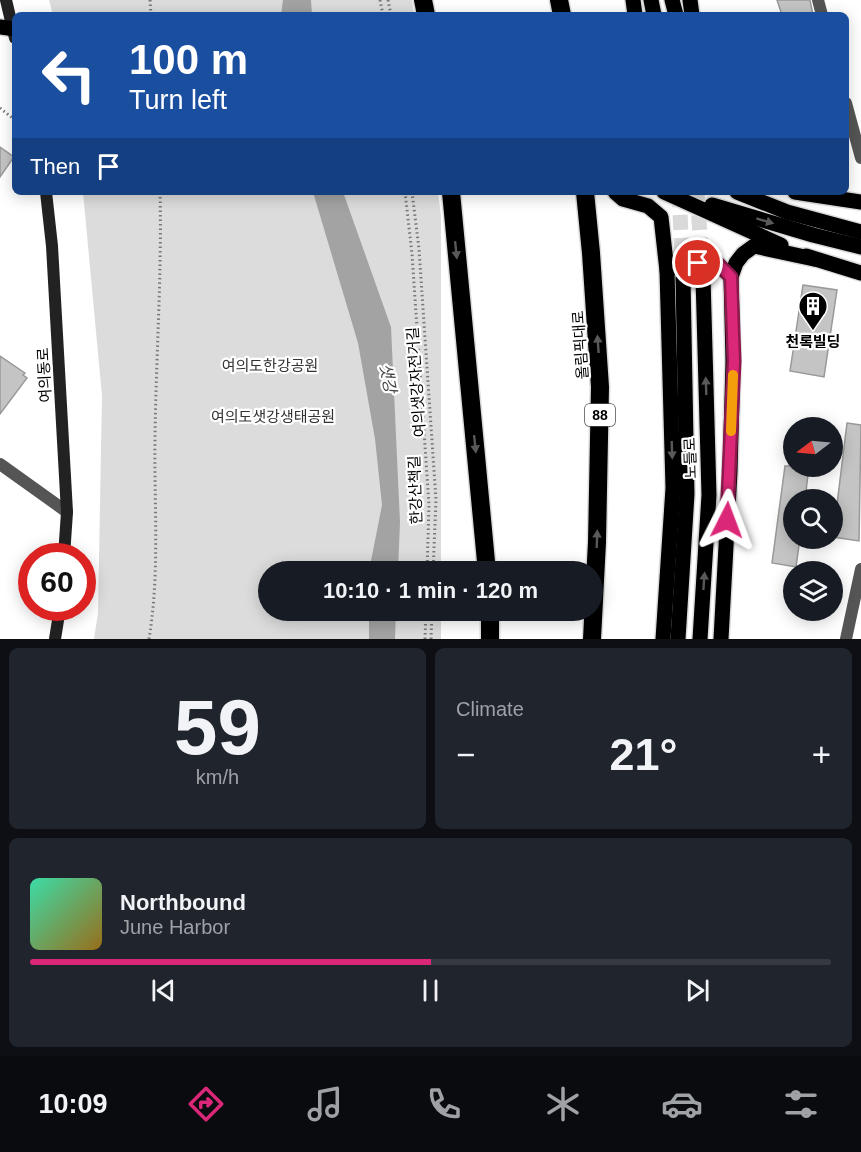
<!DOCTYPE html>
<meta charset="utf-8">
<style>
body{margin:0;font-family:Arial,"Noto Sans KR",sans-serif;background:#20242c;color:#f1f3f6;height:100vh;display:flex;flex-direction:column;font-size:22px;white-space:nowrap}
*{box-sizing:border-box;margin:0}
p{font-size:20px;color:#9ea1a6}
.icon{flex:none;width:33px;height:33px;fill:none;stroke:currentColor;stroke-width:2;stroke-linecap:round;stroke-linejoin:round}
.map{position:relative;height:639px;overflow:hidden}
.side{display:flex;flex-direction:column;gap:9px;padding:9px;background:#0d0f14;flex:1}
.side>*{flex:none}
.top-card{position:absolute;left:12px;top:12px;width:837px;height:183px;border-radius:9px;box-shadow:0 3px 15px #0003;background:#1a4fa0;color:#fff;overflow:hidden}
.needle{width:39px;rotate:254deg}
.tools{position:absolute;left:783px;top:417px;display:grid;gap:12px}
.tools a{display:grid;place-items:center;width:60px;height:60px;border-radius:50%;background:#171b24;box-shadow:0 3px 15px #0003;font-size:30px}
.speed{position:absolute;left:18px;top:543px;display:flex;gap:12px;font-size:30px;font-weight:700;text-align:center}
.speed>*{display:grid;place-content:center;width:78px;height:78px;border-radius:50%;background:#171b24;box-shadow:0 3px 15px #0003;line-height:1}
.speed .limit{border:9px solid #d22;background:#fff;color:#111}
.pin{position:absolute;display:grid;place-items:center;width:51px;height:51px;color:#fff;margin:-26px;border:3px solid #fff;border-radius:50%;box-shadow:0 2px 6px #0007}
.me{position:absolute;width:66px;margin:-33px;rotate:3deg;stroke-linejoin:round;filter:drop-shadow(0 0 4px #0008)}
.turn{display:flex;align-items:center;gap:21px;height:126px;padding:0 18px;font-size:27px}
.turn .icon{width:78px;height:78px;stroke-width:2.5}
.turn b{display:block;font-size:42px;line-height:51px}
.then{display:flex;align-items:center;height:57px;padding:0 18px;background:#0003;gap:12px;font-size:22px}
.big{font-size:45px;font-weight:600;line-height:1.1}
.side .tile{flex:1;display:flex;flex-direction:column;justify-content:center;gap:9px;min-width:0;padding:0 21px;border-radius:9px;background:#20242c}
.side .dial{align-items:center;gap:0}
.dial b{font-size:78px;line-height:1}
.song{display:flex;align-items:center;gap:18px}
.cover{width:72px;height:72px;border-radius:9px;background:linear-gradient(135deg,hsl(160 70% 55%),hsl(40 70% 35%))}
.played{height:6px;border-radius:3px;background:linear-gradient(90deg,#db2777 50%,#363941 50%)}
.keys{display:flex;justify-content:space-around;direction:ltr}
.heat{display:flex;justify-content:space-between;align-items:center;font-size:33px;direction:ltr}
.side .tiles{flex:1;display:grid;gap:9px;grid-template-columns:1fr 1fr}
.tile:last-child{grid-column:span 2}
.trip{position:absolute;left:258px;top:561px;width:345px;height:60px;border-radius:30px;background:#171b24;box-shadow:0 3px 15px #0003;font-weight:600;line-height:60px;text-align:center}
.dock{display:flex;height:96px;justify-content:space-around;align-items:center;background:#090b0e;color:#9ea1a6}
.dock .icon{width:42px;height:42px}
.dock .on{color:#db2777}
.dock b{font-size:27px;color:#f1f3f6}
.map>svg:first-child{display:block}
.green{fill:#dcdcdc}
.water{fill:#a3a3a3}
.building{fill:#c4c4c4;stroke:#999;stroke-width:1.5}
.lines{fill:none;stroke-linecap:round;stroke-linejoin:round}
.primary-tunnel{stroke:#d9d9d9;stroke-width:15;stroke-dasharray:15 8;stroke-linecap:butt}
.primary-casing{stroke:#dbdbdb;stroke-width:18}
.highway-casing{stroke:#dbdbdb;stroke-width:21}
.path{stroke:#777;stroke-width:3;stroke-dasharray:1.5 3;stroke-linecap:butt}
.street{stroke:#555;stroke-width:12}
.secondary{stroke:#222;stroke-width:12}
.primary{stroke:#000;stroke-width:15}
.highway{stroke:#000;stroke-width:18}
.oneway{fill:#595959}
.route-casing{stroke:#8e194d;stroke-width:15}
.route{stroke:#db2777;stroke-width:10}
.slow{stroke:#f59e0b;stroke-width:10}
.labels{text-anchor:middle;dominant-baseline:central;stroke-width:4.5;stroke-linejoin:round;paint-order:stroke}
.shield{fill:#fff;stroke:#4c4c4c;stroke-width:1.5}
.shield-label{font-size:14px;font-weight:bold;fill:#000}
.poi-label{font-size:15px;font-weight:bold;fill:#000;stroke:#fff}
.street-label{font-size:15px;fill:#000;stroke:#fff}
.park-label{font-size:15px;fill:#333;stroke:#fff}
.water-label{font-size:16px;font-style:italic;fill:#444;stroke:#fff}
</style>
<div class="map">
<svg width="861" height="639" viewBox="0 0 861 639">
<rect width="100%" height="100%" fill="#fff"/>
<g class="green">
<polygon points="49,0 412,0 414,15 53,15"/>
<polygon points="83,192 438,192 441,216 441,571 268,572 268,610 441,611 441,639 94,639 98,613 102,396"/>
</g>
<g class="water">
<polygon points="283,0 311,0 312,15 281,15"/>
<polygon points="313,192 343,192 391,327 400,522 398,571 369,571 382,505 375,439 358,343"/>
<polygon points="369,611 396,611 395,639 369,639"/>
</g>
<g class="building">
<polygon points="777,0 810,0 813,15 782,15"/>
<polygon points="0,147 14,157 0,177"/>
<polygon points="803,285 837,290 824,377 790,371"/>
<polygon points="0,356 25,373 23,375 27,378 0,414"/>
<polygon points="847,423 861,425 859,541 833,537"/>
<polygon points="785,466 809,466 805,500 794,500 794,538 800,538 796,567 772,563"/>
</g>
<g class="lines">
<g class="primary-tunnel">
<polyline points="679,192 683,276"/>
<polyline points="697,192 703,277"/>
</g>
<g class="primary-casing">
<g id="primary">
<polyline points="633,0 635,15"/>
<polyline points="651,0 654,15"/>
<polyline points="672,0 676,15"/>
<polyline points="690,0 692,15"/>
<polyline points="0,27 15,29"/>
<polyline points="615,192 623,199 648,206 661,217 667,271"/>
<polyline points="664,192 781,245"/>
<polyline points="737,192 787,212 861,232"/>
<polyline points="795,192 861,202"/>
<polyline points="712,205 813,235 861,247"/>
<polyline points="806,256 861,273"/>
<polyline points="663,639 673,488 667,271 676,265 718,264 731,277"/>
<polyline points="678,639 687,494 683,278"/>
<polyline points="700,639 709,495 703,277"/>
<polyline points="721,639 730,472 733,361 731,277 736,263 743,254 754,246 814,259"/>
</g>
</g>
<g class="highway-casing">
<g id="highway">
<polyline points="423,0 426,15"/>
<polyline points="559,0 562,15"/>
<polyline points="451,192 487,572"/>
<polyline points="585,192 591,253 600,387 597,542 592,639"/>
<polyline points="490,610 490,639"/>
</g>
</g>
<g class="path">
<polyline points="150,0 151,15"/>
<polyline points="380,0 383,15"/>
<polyline points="388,0 391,15"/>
<polyline points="0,108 15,120"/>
<polyline points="405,192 412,254 429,505 427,572"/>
<polyline points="412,192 419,249 436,500 433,572"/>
<path d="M149,639c11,-67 5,-134 6,-201 1,-82 7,-164 5,-246"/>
<polyline points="425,639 426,610"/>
<polyline points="431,639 432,610"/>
</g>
<g class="street">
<polyline points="818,0 822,15"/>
<polyline points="846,103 861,158"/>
<polyline points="0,464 67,512"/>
<polyline points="846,639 861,569"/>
</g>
<g class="secondary">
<polyline points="6,0 15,38"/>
<polyline points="46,192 52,246 67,512 64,556"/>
<polyline points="55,639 60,608"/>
</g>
<use href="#primary" class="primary"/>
<use href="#highway" class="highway"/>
</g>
<defs><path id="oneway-solid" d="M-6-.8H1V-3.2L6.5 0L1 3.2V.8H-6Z" transform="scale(1.5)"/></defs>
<g class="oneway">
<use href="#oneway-solid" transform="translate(765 221) rotate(17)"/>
<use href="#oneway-solid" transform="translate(456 250) rotate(84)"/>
<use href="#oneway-solid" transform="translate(598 344) rotate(-94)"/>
<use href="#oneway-solid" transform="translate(706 386) rotate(-92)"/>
<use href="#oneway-solid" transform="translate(475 444) rotate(84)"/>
<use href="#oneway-solid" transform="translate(672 450) rotate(88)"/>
<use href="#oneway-solid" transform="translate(597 539) rotate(-88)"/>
<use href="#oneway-solid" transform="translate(704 581) rotate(-86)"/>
</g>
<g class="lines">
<g class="route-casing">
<polyline id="route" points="698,263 718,264 731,277 734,361 727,520"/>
</g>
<use href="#route" class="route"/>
<polyline class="slow" points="731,431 733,375"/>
</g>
<defs>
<g id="building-pin" transform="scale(1.5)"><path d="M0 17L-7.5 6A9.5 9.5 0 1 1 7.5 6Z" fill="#000" stroke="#fff"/><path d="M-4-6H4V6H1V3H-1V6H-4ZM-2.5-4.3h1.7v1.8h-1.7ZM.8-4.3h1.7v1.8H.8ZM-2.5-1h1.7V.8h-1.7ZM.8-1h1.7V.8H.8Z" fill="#fff"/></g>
</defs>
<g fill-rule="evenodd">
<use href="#building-pin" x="813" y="306"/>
</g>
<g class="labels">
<rect class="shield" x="585" y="404" width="30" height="22" rx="4.5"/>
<g class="shield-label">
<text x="600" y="415">88</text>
</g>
<g class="poi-label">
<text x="813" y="341">천록빌딩</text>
</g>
<g class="street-label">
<text transform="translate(580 345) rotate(-94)">올림픽대로</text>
<text transform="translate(44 375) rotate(-93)">여의동로</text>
<text transform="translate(416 382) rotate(-94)">여의샛강자전거길</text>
<text transform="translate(690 458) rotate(-92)">노들로</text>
<text transform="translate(415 490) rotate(-92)">한강산책길</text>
</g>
<g class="park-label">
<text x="270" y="365">여의도한강공원</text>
<text x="273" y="416">여의도샛강생태공원</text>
</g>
<g class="water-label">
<text transform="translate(388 378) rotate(79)">샛강</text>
</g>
</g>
</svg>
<div class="tools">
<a><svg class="needle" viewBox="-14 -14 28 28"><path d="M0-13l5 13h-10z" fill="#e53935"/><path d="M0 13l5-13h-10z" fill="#9ea1a6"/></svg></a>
<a><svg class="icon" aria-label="search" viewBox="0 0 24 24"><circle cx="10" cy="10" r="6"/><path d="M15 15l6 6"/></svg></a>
<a><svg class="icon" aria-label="layers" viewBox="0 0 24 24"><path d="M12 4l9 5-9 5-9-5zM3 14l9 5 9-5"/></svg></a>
</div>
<div class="speed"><div class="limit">60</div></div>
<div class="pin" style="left:698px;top:263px;background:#d93025"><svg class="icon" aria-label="arrive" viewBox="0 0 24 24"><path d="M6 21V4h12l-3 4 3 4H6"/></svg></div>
<svg class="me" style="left:727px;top:520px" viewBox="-20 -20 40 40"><path d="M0-17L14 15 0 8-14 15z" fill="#db2777" stroke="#fff" stroke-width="4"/></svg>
<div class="trip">10:10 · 1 min · 120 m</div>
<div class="top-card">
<div class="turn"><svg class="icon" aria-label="left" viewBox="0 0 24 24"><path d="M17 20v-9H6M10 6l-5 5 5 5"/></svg><div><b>100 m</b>Turn left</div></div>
<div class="then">Then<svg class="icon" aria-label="arrive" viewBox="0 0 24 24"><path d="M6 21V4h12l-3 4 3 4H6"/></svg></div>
</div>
</div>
<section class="side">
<div class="tiles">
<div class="tile dial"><b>59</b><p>km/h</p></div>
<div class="tile"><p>Climate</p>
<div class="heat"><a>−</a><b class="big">21°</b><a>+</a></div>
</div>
<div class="tile">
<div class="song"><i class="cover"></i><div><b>Northbound</b><p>June Harbor</p></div></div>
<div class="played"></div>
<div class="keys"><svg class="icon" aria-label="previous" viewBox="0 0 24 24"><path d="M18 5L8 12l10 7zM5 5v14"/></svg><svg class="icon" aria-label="pause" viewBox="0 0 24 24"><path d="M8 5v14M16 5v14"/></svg><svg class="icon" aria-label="next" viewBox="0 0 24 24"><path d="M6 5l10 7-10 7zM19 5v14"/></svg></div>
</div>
</div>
</section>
<nav class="dock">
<b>10:09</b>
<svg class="icon on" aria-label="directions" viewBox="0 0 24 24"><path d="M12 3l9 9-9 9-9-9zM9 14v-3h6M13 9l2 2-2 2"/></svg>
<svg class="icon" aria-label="music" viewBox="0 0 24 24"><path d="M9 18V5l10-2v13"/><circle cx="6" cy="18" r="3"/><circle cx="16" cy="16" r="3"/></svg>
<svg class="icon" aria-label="phone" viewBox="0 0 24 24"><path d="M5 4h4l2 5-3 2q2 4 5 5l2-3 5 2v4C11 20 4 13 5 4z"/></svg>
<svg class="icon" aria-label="climate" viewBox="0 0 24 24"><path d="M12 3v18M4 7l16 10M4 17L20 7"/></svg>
<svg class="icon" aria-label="car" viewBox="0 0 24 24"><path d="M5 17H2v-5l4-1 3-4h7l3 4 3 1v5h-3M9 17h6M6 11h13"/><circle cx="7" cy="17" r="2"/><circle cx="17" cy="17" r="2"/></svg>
<svg class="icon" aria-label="filters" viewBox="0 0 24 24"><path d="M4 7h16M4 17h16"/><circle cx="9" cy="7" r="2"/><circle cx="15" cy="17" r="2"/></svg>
</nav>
